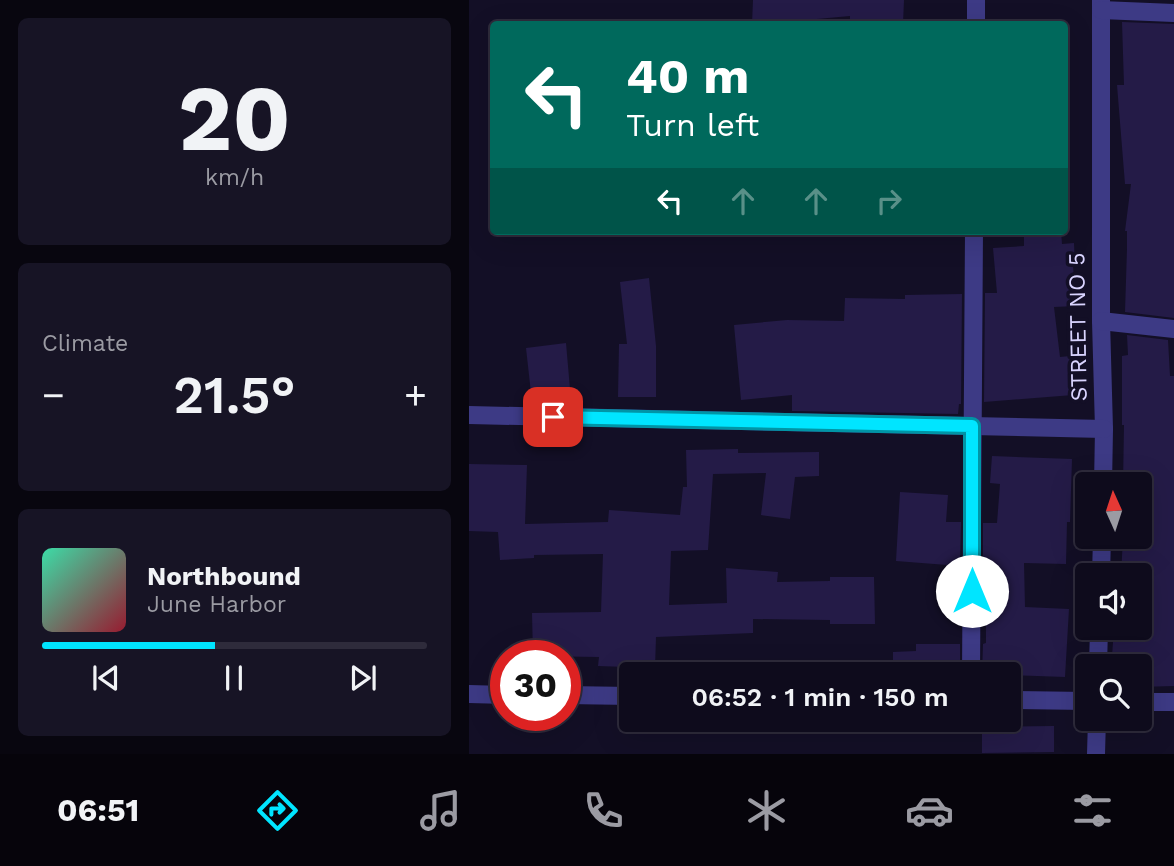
<!DOCTYPE html>
<meta charset="utf-8">
<style>
body{margin:0;font-family:"Work Sans",sans-serif;background:#171425;color:#f1f3f6;height:100vh;display:flex;flex-direction:column;font-size:26px;white-space:nowrap}
*{box-sizing:border-box;margin:0}
p{font-size:23px;color:#9b9ba3}
.icon{flex:none;width:38px;height:38px;fill:none;stroke:currentColor;stroke-width:2;stroke-linecap:round;stroke-linejoin:round}
.map{position:relative;flex:1;overflow:hidden}
.sheet{display:flex;flex-direction:column;gap:18px;padding:18px;background:#08060f;width:469px}
.sheet>*{flex:none}
.banner{position:absolute;left:21px;top:21px;width:578px;height:214px;border-radius:7px;box-shadow:0 7px 28px #0002,0 0 0 2px #2e2b3b;background:#00695c;color:#fff;overflow:hidden}
.needle{width:46px;rotate:357deg}
.buttons{position:absolute;left:606px;top:472px;display:grid;gap:14px}
.buttons a{display:grid;place-items:center;width:77px;height:77px;border-radius:7px;background:#0e0b1c;box-shadow:0 7px 28px #0002,0 0 0 2px #2e2b3b;font-size:35px}
.speed{position:absolute;left:21px;top:640px;display:flex;gap:14px;font-size:35px;font-weight:700;text-align:center}
.speed>*{display:grid;place-content:center;width:91px;height:91px;border-radius:50%;background:#0e0b1c;box-shadow:0 7px 28px #0002,0 0 0 2px #2e2b3b;line-height:1}
.speed .limit{border:10px solid #d22;background:#fff;color:#111}
.pin{position:absolute;display:grid;place-items:center;width:60px;height:60px;color:#fff;margin:-30px;border-radius:14px;box-shadow:0 4px 10px #0006}
.me{position:absolute;width:77px;margin:-38px;rotate:0deg;stroke-linejoin:round;filter:drop-shadow(0 0 5px #0008)}
.turn{display:flex;align-items:center;gap:24px;height:147px;padding:0 21px;font-size:32px}
.turn .icon{width:91px;height:91px;stroke-width:2.5}
.turn b{display:block;font-size:49px;line-height:60px}
.lanes{display:flex;align-items:center;height:66px;padding:0 21px;background:#0003;justify-content:center;gap:35px;direction:ltr}
.lanes .off{opacity:.35}
.big{font-size:52px;font-weight:600;line-height:1.1}
.sheet .tile{flex:1;display:flex;flex-direction:column;justify-content:center;gap:10px;min-width:0;padding:0 24px;border-radius:10px;background:#171425}
.sheet .dial{align-items:center;gap:0}
.dial b{font-size:91px;line-height:1}
.song{display:flex;align-items:center;gap:21px}
.cover{width:84px;height:84px;border-radius:10px;background:linear-gradient(135deg,hsl(160 70% 55%),hsl(350 70% 35%))}
.played{height:7px;border-radius:4px;background:linear-gradient(90deg,#00e5ff 45%,#2e2b3b 45%)}
.keys{display:flex;justify-content:space-around;direction:ltr}
.heat{display:flex;justify-content:space-between;align-items:center;font-size:38px;direction:ltr}
.trip{position:absolute;left:150px;top:662px;width:402px;height:70px;border-radius:7px;background:#0e0b1c;box-shadow:0 7px 28px #0002,0 0 0 2px #2e2b3b;font-weight:600;line-height:70px;text-align:center}
.tab-bar{display:flex;height:112px;justify-content:space-around;align-items:center;background:#06040b;color:#9b9ba3}
.tab-bar .icon{width:49px;height:49px}
.tab-bar .current{color:#00e5ff}
.tab-bar b{font-size:32px;color:#f1f3f6}
main{display:flex;flex:1;min-height:0}
.map>svg:first-child{display:block}
.building{fill:#241b47}
.lines{fill:none;stroke-linecap:round;stroke-linejoin:round}
.street{stroke:#3d3a85;stroke-width:18}
.route-casing{stroke:#0095a6;stroke-width:18}
.route{stroke:#00e5ff;stroke-width:12}
.labels{text-anchor:middle;dominant-baseline:central;stroke-width:7;stroke-linejoin:round;paint-order:stroke}
.street-label{font-size:23px;fill:#d9d4ff;stroke:#130f26}
</style>
<main>
<section class="sheet">
<div class="tile dial"><b>20</b><p>km/h</p></div>
<div class="tile"><p>Climate</p>
<div class="heat"><a>−</a><b class="big">21.5°</b><a>+</a></div>
</div>
<div class="tile">
<div class="song"><i class="cover"></i><div><b>Northbound</b><p>June Harbor</p></div></div>
<div class="played"></div>
<div class="keys"><svg class="icon" aria-label="previous" viewBox="0 0 24 24"><path d="M18 5L8 12l10 7zM5 5v14"/></svg><svg class="icon" aria-label="pause" viewBox="0 0 24 24"><path d="M8 5v14M16 5v14"/></svg><svg class="icon" aria-label="next" viewBox="0 0 24 24"><path d="M6 5l10 7-10 7zM19 5v14"/></svg></div>
</div>
</section>
<div class="map">
<svg width="705" height="754" viewBox="0 0 705 754">
<rect width="100%" height="100%" fill="#130f26"/>
<g class="building">
<polygon points="284,0 435,0 434,24 381,24 381,16 315,22 315,24 283,24"/>
<polygon points="653,22 705,24 705,318 656,312 658,249 658,231 656,231 662,184 656,184 648,85 655,85"/>
<polygon points="555,231 592,231 593,244 605,243 606,266 604,266 607,306 585,307 591,357 601,356 604,395 515,402 516,293 528,293 524,248 555,246"/>
<polygon points="180,278 187,346 187,397 149,397 150,344 158,344 151,282"/>
<polygon points="493,294 492,404 490,404 489,414 323,411 323,395 272,400 265,325 318,320 375,321 376,298 436,299 436,295"/>
<polygon points="658,335 699,340 701,376 705,376 705,686 670,687 670,667 656,667 656,657 643,656 645,628 670,628 670,576 652,576 654,537 670,537 670,485 654,485 655,425 653,425 653,356 659,355"/>
<polygon points="97,343 101,389 62,393 57,348"/>
<polygon points="269,449 269,453 350,452 350,476 326,477 321,519 292,515 297,473 244,474 239,550 202,551 200,605 258,603 257,568 309,572 308,582 361,581 361,577 405,577 406,624 361,624 361,620 284,619 284,633 187,637 186,668 129,666 130,657 64,656 63,613 132,612 134,554 65,555 65,558 31,560 29,532 0,531 0,464 58,465 56,524 139,522 140,510 211,515 214,487 218,487 217,450"/>
<polygon points="523,456 603,459 601,522 598,522 597,564 555,563 556,607 600,609 596,677 513,674 514,644 517,643 517,568 514,568 514,523 528,523 531,484 521,483"/>
<polygon points="431,492 479,495 477,522 492,522 491,566 427,561"/>
<polygon points="447,644 491,644 491,674 424,674 424,652 447,651"/>
<polygon points="585,726 585,752 513,753 513,727"/>
</g>
<g class="lines">
<g class="street">
<polyline points="632,0 632,321 635,429 634,485"/>
<polyline points="632,10 705,13"/>
<polyline points="507,24 507,0"/>
<polyline points="632,321 705,329"/>
<polyline points="0,415 635,429"/>
<polyline points="632,576 633,537"/>
<polyline points="629,667 630,628"/>
<polyline points="502,674 505,231"/>
<polyline points="0,694 37,695"/>
<polyline points="96,695 163,696"/>
<polyline points="541,700 618,701"/>
<polyline points="670,702 705,702"/>
<polyline points="627,754 628,719"/>
</g>
</g>
<g class="lines">
<g class="route-casing">
<polyline id="route" points="84,417 503,426 503,591"/>
</g>
<use href="#route" class="route"/>
</g>
<g class="labels">
<g class="street-label">
<text transform="translate(609 327) rotate(-91)">STREET NO 5</text>
</g>
</g>
</svg>
<div class="buttons">
<a><svg class="needle" viewBox="-14 -14 28 28"><path d="M0-13l5 13h-10z" fill="#e53935"/><path d="M0 13l5-13h-10z" fill="#9b9ba3"/></svg></a>
<a><svg class="icon" aria-label="sound" viewBox="0 0 24 24"><path d="M4 9h4l5-4v14l-5-4H4zM17 9q2 3 0 6"/></svg></a>
<a><svg class="icon" aria-label="search" viewBox="0 0 24 24"><circle cx="10" cy="10" r="6"/><path d="M15 15l6 6"/></svg></a>
</div>
<div class="speed"><div class="limit">30</div></div>
<div class="pin" style="left:84px;top:417px;background:#d93025"><svg class="icon" aria-label="arrive" viewBox="0 0 24 24"><path d="M6 21V4h12l-3 4 3 4H6"/></svg></div>
<svg class="me" style="left:503px;top:591px" viewBox="-20 -20 40 40"><circle r="19" fill="#fff"/><path d="M0-13L10 11 0 6-10 11z" fill="#00e5ff"/></svg>
<div class="trip">06:52 · 1 min · 150 m</div>
<div class="banner">
<div class="turn"><svg class="icon" aria-label="left" viewBox="0 0 24 24"><path d="M17 20v-9H6M10 6l-5 5 5 5"/></svg><div><b>40 m</b>Turn left</div></div>
<div class="lanes"><svg class="icon" aria-label="left" viewBox="0 0 24 24"><path d="M17 20v-9H6M10 6l-5 5 5 5"/></svg><svg class="icon off" aria-label="ahead" viewBox="0 0 24 24"><path d="M12 20V5M6 11l6-6 6 6"/></svg><svg class="icon off" aria-label="ahead" viewBox="0 0 24 24"><path d="M12 20V5M6 11l6-6 6 6"/></svg><svg class="icon off" aria-label="right" viewBox="0 0 24 24"><path d="M7 20v-9h11M14 6l5 5-5 5"/></svg></div>
</div>
</div>
</main>
<nav class="tab-bar">
<b>06:51</b>
<svg class="icon current" aria-label="directions" viewBox="0 0 24 24"><path d="M12 3l9 9-9 9-9-9zM9 14v-3h6M13 9l2 2-2 2"/></svg>
<svg class="icon" aria-label="music" viewBox="0 0 24 24"><path d="M9 18V5l10-2v13"/><circle cx="6" cy="18" r="3"/><circle cx="16" cy="16" r="3"/></svg>
<svg class="icon" aria-label="phone" viewBox="0 0 24 24"><path d="M5 4h4l2 5-3 2q2 4 5 5l2-3 5 2v4C11 20 4 13 5 4z"/></svg>
<svg class="icon" aria-label="climate" viewBox="0 0 24 24"><path d="M12 3v18M4 7l16 10M4 17L20 7"/></svg>
<svg class="icon" aria-label="car" viewBox="0 0 24 24"><path d="M5 17H2v-5l4-1 3-4h7l3 4 3 1v5h-3M9 17h6M6 11h13"/><circle cx="7" cy="17" r="2"/><circle cx="17" cy="17" r="2"/></svg>
<svg class="icon" aria-label="filters" viewBox="0 0 24 24"><path d="M4 7h16M4 17h16"/><circle cx="9" cy="7" r="2"/><circle cx="15" cy="17" r="2"/></svg>
</nav>
